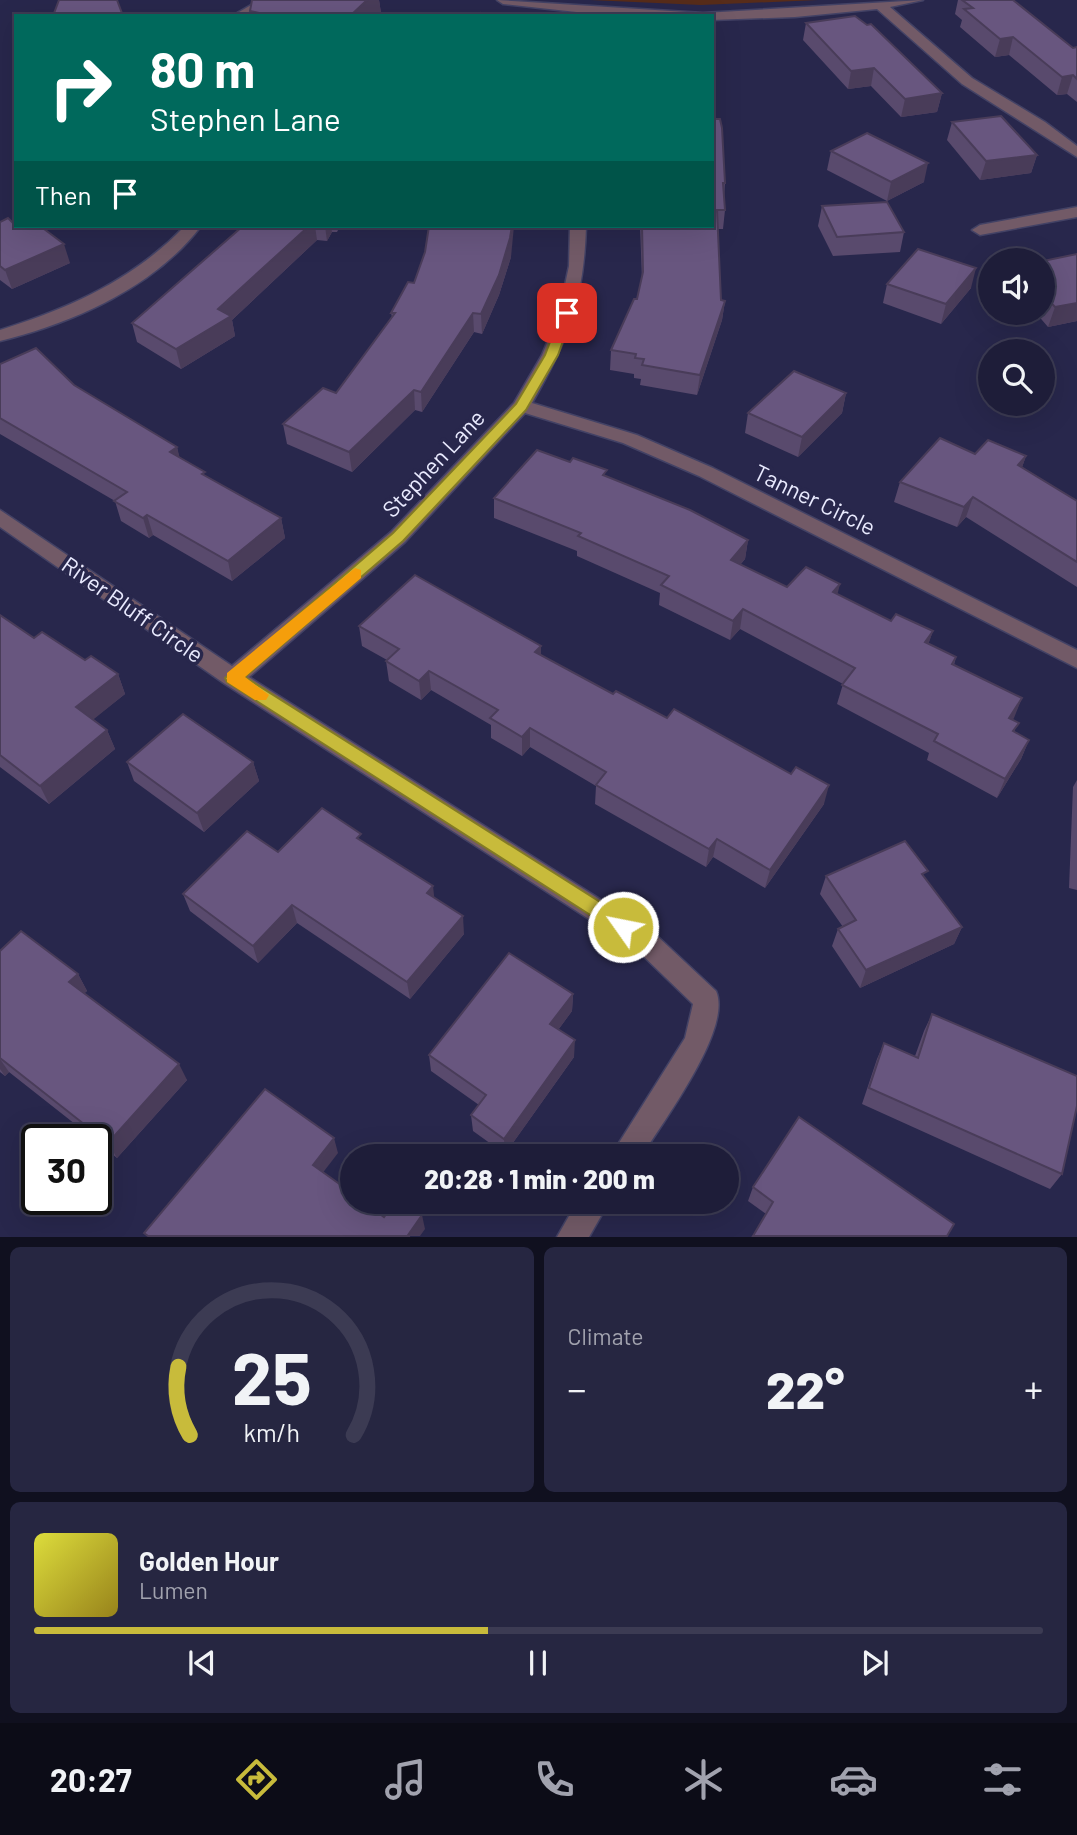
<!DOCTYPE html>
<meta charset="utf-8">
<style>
body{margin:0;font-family:Barlow,sans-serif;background:#262641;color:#f1f3f6;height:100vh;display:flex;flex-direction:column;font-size:26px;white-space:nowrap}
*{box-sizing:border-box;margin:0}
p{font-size:23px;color:#a1a2ae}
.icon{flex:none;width:38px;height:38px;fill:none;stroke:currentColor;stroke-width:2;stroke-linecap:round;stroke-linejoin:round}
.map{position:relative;height:1237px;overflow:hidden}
.side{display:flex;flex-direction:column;gap:10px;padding:10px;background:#10101f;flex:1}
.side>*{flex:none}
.banner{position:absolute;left:14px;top:14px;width:700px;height:214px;border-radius:0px;box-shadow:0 7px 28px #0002,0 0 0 2px #3c3b53;background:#00695c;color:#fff;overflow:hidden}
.controls{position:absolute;left:978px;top:248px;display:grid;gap:14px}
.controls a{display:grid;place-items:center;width:77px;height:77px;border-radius:50%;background:#1e1d39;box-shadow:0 7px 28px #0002,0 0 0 2px #3c3b53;font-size:35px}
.speed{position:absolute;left:21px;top:1124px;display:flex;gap:14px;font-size:35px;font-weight:700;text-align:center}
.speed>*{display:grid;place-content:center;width:91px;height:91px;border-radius:50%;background:#1e1d39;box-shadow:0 7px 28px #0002,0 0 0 2px #3c3b53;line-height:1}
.speed .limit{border:4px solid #111;border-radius:10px;background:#fff;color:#111}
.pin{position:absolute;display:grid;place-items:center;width:60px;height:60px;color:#fff;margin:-30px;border-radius:14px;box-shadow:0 4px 10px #0006}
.me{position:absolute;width:77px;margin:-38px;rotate:303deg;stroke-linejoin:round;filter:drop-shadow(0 0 5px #0008)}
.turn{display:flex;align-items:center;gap:24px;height:147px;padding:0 21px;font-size:32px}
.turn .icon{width:91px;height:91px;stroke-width:2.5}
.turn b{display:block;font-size:49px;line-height:60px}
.then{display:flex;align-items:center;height:66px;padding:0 21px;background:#0003;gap:14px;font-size:26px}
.big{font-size:52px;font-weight:800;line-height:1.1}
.side .widget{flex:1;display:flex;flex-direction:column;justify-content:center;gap:10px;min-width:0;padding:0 24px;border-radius:10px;background:#262641}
.side .dial{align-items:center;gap:0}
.dial svg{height:182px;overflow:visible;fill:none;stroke:#3c3b53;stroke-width:7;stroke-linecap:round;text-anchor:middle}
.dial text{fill:#f1f3f6;stroke:none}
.song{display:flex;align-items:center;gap:21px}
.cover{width:84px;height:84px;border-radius:10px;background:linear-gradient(135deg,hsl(60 70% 55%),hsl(50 70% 35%))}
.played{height:7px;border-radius:4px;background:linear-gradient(90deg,#c8bb3b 45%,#3c3b53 45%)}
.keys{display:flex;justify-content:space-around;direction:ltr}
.heat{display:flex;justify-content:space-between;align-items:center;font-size:38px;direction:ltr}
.side .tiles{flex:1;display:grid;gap:10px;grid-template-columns:1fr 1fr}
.widget:last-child{grid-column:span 2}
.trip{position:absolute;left:340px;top:1144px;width:399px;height:70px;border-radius:35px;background:#1e1d39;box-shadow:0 7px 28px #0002,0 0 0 2px #3c3b53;font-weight:800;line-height:70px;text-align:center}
.tabs{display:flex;height:112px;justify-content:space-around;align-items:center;background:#0c0c17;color:#a1a2ae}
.tabs .icon{width:49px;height:49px}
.tabs .on{color:#c8bb3b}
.tabs b{font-size:32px;color:#f1f3f6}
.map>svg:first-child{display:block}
.green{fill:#572c1a}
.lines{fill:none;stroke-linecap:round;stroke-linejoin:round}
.street-casing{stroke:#434265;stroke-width:3}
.street{fill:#725a67;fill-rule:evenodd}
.wall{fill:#594a6d}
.shaded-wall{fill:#493c59}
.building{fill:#68567f;stroke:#493c59;stroke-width:2}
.route{fill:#c8bb3b;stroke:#827a26;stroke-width:2}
.slow{fill:#f59e0b}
.labels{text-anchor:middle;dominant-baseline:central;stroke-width:7;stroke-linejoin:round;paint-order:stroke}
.street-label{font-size:23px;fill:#e9eafe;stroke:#28274c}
</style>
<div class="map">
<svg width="1077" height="1237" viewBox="0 0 1077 1237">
<rect width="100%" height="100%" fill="#28274c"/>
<polygon class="green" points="590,0 818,0 701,5"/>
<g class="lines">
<g class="street-casing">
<g id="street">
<polygon points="260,0 275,0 248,16 232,16"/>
<polygon points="497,0 703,13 923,0 890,7 972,78 1045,122 1077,146 1077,157 962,84 877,9 795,17 712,20 712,16 613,16 503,4"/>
<polygon points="1077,207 1077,217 980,235 972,230 980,225"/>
<path d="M185,226h16c-46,61 -128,97 -201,115v-11c70,-22 133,-50 185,-104z"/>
<path d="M570,226h16c-2,73 -18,115 -54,177l105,32 76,33 364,182v18l-378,-192 -76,-33 -98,-30 -120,129 -156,135 406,257 61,57c17,38 -54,132 -75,166h-31l75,-119 8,-34 -56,-54 -412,-266 -225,-157v-17l232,156 159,-134 123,-129 28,-48 17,-42 10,-47z"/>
<polygon points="577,1202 609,1202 589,1237 557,1237"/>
</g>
</g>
<use href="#street" class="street"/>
</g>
<g class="wall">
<polygon points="252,0 379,0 381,13 373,16 251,16 250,11"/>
<polygon points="958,0 1013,0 1073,48 1077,47 1077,102 1067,94 1057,95 1009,55 995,57 960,27 962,20 955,14"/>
<polygon points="806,23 942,93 937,112 901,117 871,86 848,89 803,40"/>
<polygon points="714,119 725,183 724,198 725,210 723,229 718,229 721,300 725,301 722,320 697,395 640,385 641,379 634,378 634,374 610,370 611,350 637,299 642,279 640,226 712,226"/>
<polygon points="952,122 1037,155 1031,173 980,180 947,140"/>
<polygon points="831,151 924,182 887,201 827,170"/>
<polygon points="822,206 904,232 900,252 833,256 818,226"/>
<polygon points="0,222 70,263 12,289 0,280"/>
<polygon points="243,226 340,226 337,232 332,232 327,241 317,240 232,320 235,336 181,369 137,342 132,323"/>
<polygon points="1077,254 1077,321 1048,327 1036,313 1043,313 1043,261"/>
<polygon points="511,257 499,295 482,334 474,332 422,412 415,410 352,472 287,444 283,424 336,393 392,317 391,313 414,283"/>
<polygon points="887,284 971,288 941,324 883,303"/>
<polygon points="0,364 74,385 177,447 179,457 206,476 281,518 285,538 232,581 153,535 149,538 121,521 115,501 0,434"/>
<polygon points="846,393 842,413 798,457 745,433 748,413"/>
<polygon points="975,454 1026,456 1022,467 1077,501 1077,587 966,517 957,527 894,502 900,482"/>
<polygon points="570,462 606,476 748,540 745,559 740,565 787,587 837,594 891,621 933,631 928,644 956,657 954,665 1022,698 1012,720 1015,732 1029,740 1021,759 997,798 927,760 929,753 837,704 843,684 740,629 730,640 659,605 660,593 577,556 577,551 494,518 494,498"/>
<polygon points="0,615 34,638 118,674 125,694 93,719 107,730 115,749 49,804 0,767"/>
<polygon points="359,626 541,656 824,804 765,888 713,857 706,867 595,804 596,786 530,747 522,756 491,738 491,725 431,690 421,700 389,681 386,661 387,660 362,646"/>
<polygon points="127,762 253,762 259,781 204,832 134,781"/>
<polygon points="1077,780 1077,890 1069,888 1073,787"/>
<polygon points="362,841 434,898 464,934 410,999 297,923 258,963 190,911 183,894 278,852"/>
<polygon points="826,876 925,878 962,927 954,944 860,988 832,946 838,929 843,927 820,894"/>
<polygon points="0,951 78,974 87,991 84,993 187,1080 117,1158 96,1141 96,1139 94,1139 9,1072 5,1076 0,1072"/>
<polygon points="573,994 572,1011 558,1030 574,1057 505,1154 473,1131 471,1115 479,1105 431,1071 429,1055"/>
<polygon points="932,1014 1062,1174 1050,1189 862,1104 877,1059 884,1043 915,1056 924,1031"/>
<polygon points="753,1187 947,1236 766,1214 748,1201"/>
</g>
<g class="shaded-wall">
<polygon points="367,0 379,0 381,13 373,16 350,16"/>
<polygon points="1013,37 1009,55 995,57 1000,39"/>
<polygon points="874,68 871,86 848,89 851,71"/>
<polygon points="1073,75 1067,94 1057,95 1062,77"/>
<polygon points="942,93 937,112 901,117 905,99"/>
<polygon points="1037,155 1031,173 980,180 986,161"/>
<polygon points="928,163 924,182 887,201 891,182"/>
<polygon points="309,226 315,226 317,240 232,320 235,336 181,369 176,349"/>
<polygon points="325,226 331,226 332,232 327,241"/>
<polygon points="512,226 514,226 511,257 499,295 482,334 481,314"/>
<polygon points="64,244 70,263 12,289 5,270"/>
<polygon points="976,268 971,288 941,324 946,304"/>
<polygon points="725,301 722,320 697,395 700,375"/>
<polygon points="1077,303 1077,321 1048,327 1055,307"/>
<polygon points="473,313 474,332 422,412 421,392"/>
<polygon points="414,390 415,410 352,472 349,452"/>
<polygon points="846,393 842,413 798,457 802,437"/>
<polygon points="177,447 182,467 170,452"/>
<polygon points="1026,456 1019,476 1018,465"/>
<polygon points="973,497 966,517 957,527 964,507"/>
<polygon points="147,515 153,535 149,538 143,518"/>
<polygon points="281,518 285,538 232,581 228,561"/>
<polygon points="748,540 745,559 727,580 731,560"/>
<polygon points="840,584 835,604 833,592"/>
<polygon points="743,609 740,629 730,640 733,621"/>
<polygon points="933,631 926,651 925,642"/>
<polygon points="541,646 541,665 535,652"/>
<polygon points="429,671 431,690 421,700 419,681"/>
<polygon points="118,674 125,694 84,727 76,707"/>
<polygon points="1022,698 1014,718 1001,737 1009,718"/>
<polygon points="530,728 530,747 522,756 522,737"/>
<polygon points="107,730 115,749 49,804 40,786"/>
<polygon points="1029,740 1021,759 997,798 1005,779"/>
<polygon points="253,762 259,781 204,832 197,813"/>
<polygon points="829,785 824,804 765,888 770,870"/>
<polygon points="717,839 713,857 706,867 709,849"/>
<polygon points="433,886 435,904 427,893"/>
<polygon points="292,905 297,923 258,963 253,946"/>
<polygon points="463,916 464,934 410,999 407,982"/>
<polygon points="962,927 954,944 860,988 866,970"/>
<polygon points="78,974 87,991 79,999 69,982"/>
<polygon points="573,994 572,1011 550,1041 550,1024"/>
<polygon points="575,1040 574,1057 505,1154 504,1139"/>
<polygon points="0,1059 9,1072 5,1076 0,1069"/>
<polygon points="179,1064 187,1080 117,1158 108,1143"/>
<polygon points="334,1138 338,1153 318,1179 313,1165"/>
<polygon points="422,1215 425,1229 420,1236 409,1236 408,1235"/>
</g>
<g class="building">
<polygon points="59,0 117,0 123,16 53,16"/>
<polygon points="252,0 367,0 350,16 266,16 268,15 250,11"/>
<polygon points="962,0 1013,0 1073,48 1077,47 1077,79 1073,75 1062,77 1013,37 1000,39 964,9 973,8"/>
<polygon points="481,13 491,16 480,16"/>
<polygon points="855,16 867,25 871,24 942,93 905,99 874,68 851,71 806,23"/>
<polygon points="712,97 714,119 720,119 722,128 725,183 723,183 725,210 717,210 721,300 725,301 700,375 642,365 644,359 635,358 636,354 611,350 634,299 637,299 643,272 642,226 712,226"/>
<polygon points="1001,116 1037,155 986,161 952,122"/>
<polygon points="867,133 928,163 891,182 831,151"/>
<polygon points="887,202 904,232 837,237 822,206"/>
<polygon points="8,218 16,226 40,226 64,244 5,270 0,266 0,222"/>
<polygon points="243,226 309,226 218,309 231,316 176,349 132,323"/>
<polygon points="429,226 512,226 510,238 499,275 481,314 473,313 421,392 414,390 349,452 283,424 323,388 336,393 395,313 391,313 408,282 414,283 425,252"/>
<polygon points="918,249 976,268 946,304 887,284"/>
<polygon points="1077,254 1077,303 1055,307 1043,294 1043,261"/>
<polygon points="36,348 74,385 177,447 170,452 205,472 202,474 281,518 228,561 147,515 143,518 114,501 127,492 0,418 0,364"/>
<polygon points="794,371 846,393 802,437 748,413"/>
<polygon points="940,438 975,454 988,440 1026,456 1018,465 1077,501 1077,562 973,497 964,507 900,482"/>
<polygon points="537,450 570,462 573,458 607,470 603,475 690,510 748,540 731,560 787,587 806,567 840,584 833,592 891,621 896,614 933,631 925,642 956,657 952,664 1022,698 1009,718 1019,723 1013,731 1029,740 1005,779 934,741 938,734 842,685 855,668 743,609 733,621 661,585 669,576 578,536 581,533 494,498"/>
<polygon points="415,575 541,646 535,652 613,694 616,691 667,718 674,709 791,774 796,767 829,785 770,870 717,839 709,849 596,785 606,772 530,728 522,737 490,718 498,710 429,671 419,681 386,661 399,649 359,626"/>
<polygon points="0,615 34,638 42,632 85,660 91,656 118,674 76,707 107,730 40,786 0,755"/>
<polygon points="183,714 253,762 197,813 127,762"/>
<polygon points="322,808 361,834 357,838 433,886 427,893 463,916 407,982 292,905 253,946 183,894 247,831 278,852"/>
<polygon points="905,841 928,871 922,874 962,927 866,970 838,929 856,920 826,876"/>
<polygon points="21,931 78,974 69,982 179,1064 108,1143 0,1058 0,951"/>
<polygon points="509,953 573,994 550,1024 575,1040 504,1139 471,1115 486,1095 429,1055"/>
<polygon points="932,1014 1077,1076 1077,1106 1062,1174 869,1088 884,1043 918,1058"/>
<polygon points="265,1089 334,1138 313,1165 352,1193 352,1202 364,1202 384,1217 395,1202 405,1202 422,1215 408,1235 410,1236 148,1236 144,1233"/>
<polygon points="799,1117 954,1224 947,1236 753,1236 773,1202 753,1187"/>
</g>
<polygon class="route" points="567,309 573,313 558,355 526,410 403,541 245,677 630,921 633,927 630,933 623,936 227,682 225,678 393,533 516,404 545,355 561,313"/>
<polygon class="slow" points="355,568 361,570 361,578 245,677 269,695 266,700 255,700 227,682 227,673"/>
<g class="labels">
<g class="street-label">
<text transform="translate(433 463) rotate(-47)">Stephen Lane</text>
<text transform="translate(815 499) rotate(26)">Tanner Circle</text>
<text transform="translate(133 609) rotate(35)">River Bluff Circle</text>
</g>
</g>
</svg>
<div class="controls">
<a><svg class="icon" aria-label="sound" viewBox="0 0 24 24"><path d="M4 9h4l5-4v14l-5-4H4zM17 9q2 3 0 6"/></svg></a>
<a><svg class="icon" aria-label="search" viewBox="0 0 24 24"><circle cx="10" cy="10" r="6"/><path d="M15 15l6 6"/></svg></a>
</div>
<div class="speed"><div class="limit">30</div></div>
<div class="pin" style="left:567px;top:313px;background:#d93025"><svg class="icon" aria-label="arrive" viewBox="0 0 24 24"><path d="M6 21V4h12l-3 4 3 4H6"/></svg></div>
<svg class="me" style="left:623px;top:927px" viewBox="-20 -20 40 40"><circle r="17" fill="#c8bb3b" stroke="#fff" stroke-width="3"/><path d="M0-11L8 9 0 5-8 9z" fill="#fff"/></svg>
<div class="trip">20:28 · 1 min · 200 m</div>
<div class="banner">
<div class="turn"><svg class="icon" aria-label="right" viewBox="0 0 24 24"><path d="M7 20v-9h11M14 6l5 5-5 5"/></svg><div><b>80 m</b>Stephen Lane</div></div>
<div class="then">Then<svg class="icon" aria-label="arrive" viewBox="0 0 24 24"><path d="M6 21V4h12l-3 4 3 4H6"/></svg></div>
</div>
</div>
<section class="side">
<div class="tiles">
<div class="widget dial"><svg viewBox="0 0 100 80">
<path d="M14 69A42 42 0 1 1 86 69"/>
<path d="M14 69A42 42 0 0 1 9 39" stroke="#c8bb3b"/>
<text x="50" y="56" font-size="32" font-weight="700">25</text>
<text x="50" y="72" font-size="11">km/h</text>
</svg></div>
<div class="widget"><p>Climate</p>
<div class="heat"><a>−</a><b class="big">22°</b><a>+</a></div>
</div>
<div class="widget">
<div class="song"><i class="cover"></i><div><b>Golden Hour</b><p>Lumen</p></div></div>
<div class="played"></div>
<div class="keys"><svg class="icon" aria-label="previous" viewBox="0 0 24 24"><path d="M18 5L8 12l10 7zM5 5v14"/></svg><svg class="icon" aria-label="pause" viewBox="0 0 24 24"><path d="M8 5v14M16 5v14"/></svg><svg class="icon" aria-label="next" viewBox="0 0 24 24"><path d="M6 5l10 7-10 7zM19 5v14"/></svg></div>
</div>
</div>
</section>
<nav class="tabs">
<b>20:27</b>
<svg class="icon on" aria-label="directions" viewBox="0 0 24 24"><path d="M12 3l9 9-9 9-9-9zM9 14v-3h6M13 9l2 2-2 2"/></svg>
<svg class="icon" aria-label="music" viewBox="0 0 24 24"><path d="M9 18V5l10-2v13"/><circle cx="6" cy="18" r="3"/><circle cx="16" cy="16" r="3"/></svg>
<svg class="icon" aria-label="phone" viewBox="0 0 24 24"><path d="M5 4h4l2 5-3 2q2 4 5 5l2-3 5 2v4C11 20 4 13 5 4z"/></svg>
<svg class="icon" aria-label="climate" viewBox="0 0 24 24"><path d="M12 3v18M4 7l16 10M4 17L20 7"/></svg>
<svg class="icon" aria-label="car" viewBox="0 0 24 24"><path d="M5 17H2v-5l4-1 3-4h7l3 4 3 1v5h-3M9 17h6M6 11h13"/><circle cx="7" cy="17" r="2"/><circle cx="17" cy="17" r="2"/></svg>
<svg class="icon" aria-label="filters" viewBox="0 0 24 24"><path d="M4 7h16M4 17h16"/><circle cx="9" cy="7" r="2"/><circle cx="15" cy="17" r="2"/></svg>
</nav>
